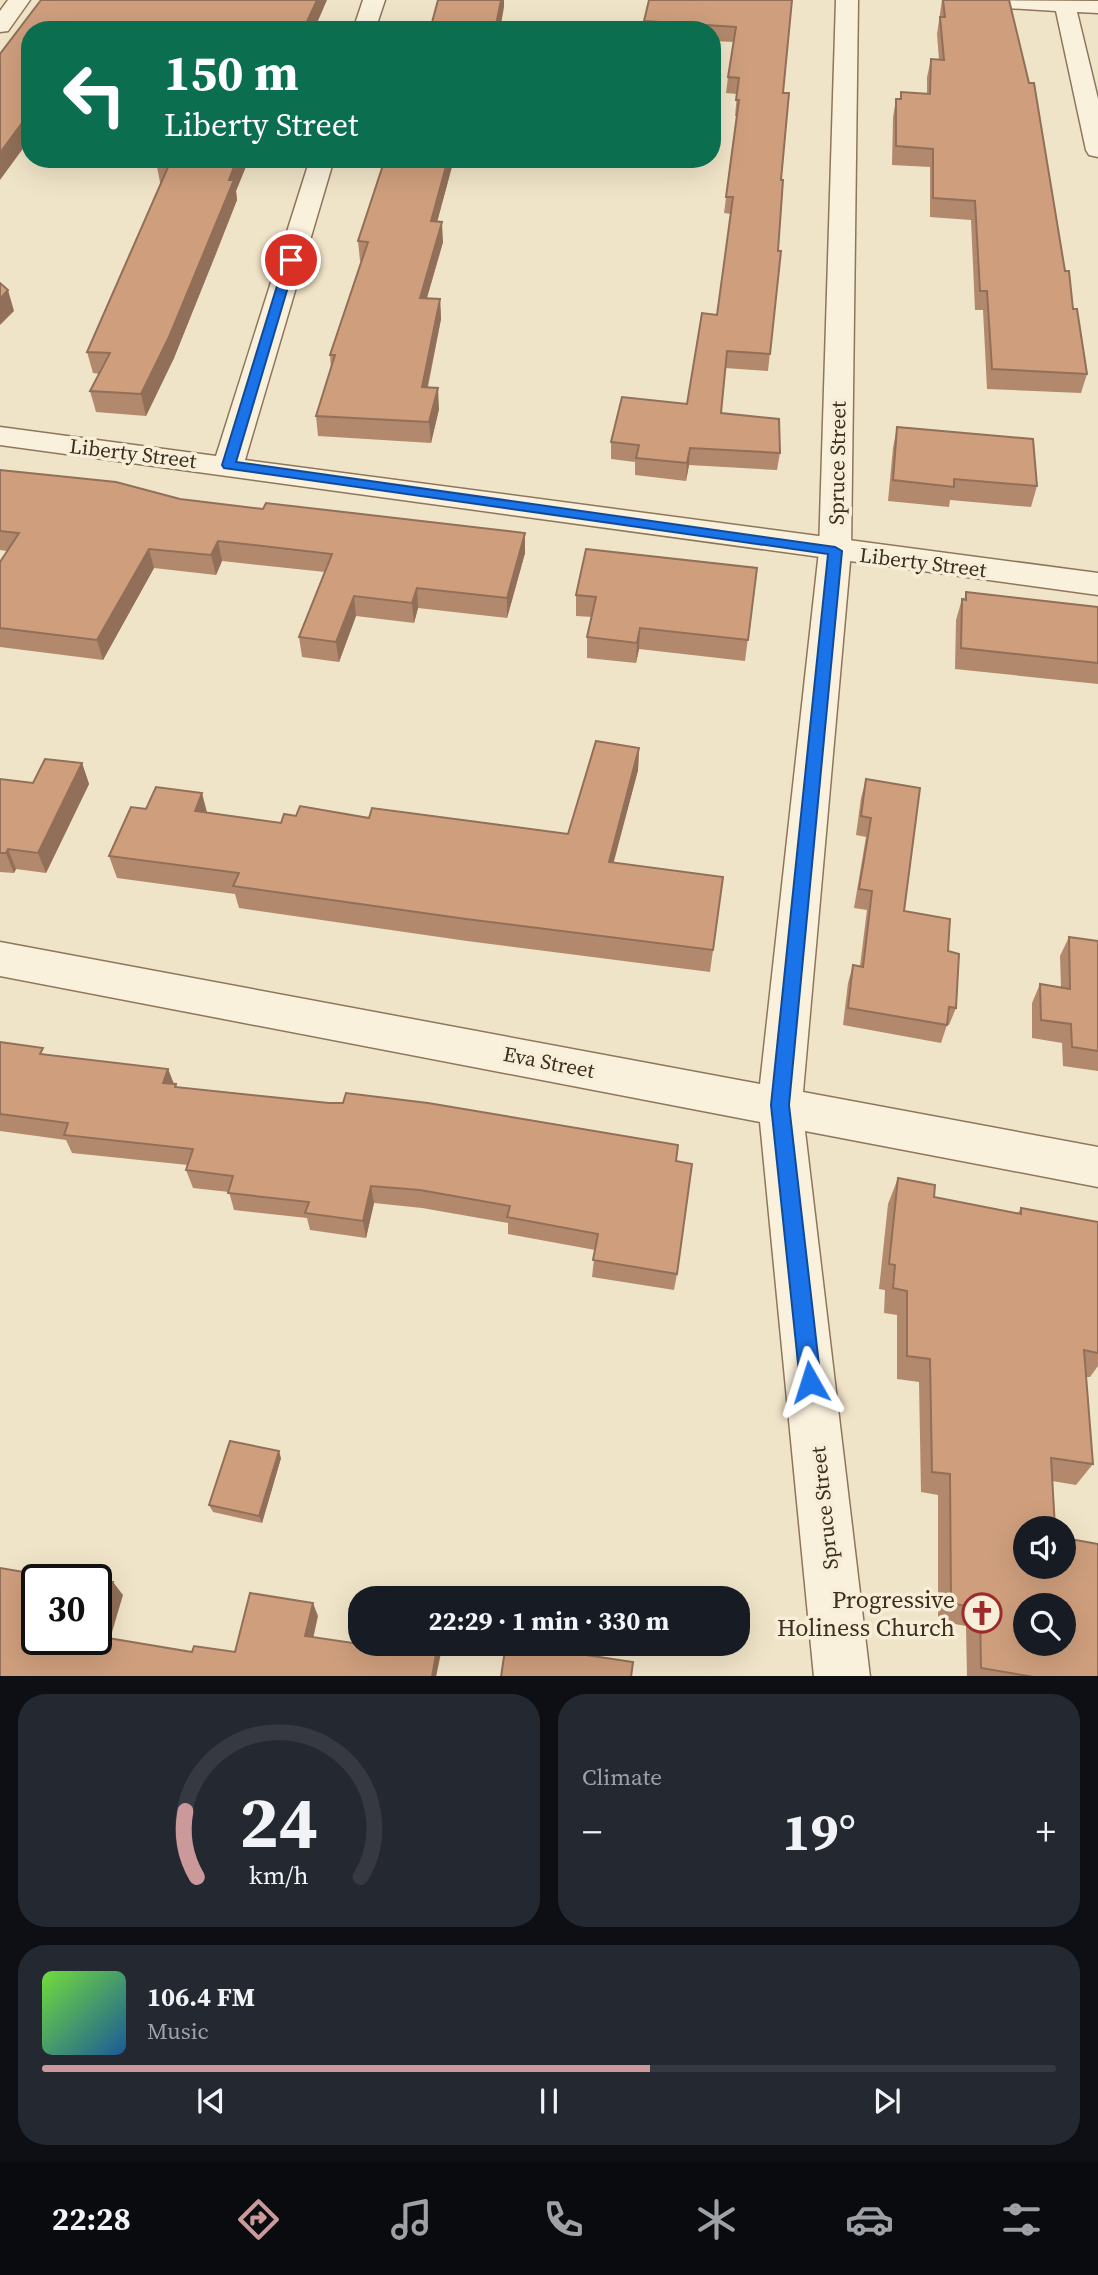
<!DOCTYPE html>
<meta charset="utf-8">
<style>
body{margin:0;font-family:"Source Serif 4",serif;background:#242831;color:#f1f3f6;height:100vh;display:flex;flex-direction:column;font-size:26px;white-space:nowrap}
*{box-sizing:border-box;margin:0}
p{font-size:23px;color:#9ea1a6}
.icon{flex:none;width:38px;height:38px;fill:none;stroke:currentColor;stroke-width:2;stroke-linecap:round;stroke-linejoin:round}
.map{position:relative;height:1676px;overflow:hidden}
.sheet{display:flex;flex-direction:column;gap:18px;padding:18px;background:#0d0f14;flex:1}
.sheet>*{flex:none}
.hud{position:absolute;left:21px;top:21px;width:700px;height:147px;border-radius:28px;box-shadow:0 7px 28px #0002;background:#0b6e4f;color:#fff;overflow:hidden}
.buttons{position:absolute;left:1013px;top:1516px;display:grid;gap:14px}
.buttons a{display:grid;place-items:center;width:63px;height:63px;border-radius:50%;background:#171b24;box-shadow:0 7px 28px #0002;font-size:35px}
.speed{position:absolute;left:21px;top:1564px;display:flex;gap:14px;font-size:35px;font-weight:700;text-align:center}
.speed>*{display:grid;place-content:center;width:91px;height:91px;border-radius:50%;background:#171b24;box-shadow:0 7px 28px #0002;line-height:1}
.speed .limit{border:4px solid #111;border-radius:10px;background:#fff;color:#111}
.pin{position:absolute;display:grid;place-items:center;width:60px;height:60px;color:#fff;margin:-30px;border:4px solid #fff;border-radius:50%;box-shadow:0 2px 7px #0007}
.me{position:absolute;width:77px;margin:-38px;rotate:354deg;stroke-linejoin:round;filter:drop-shadow(0 0 5px #0008)}
.turn{display:flex;align-items:center;gap:24px;height:147px;padding:0 28px;font-size:32px}
.turn .icon{width:91px;height:91px;stroke-width:2.5}
.turn b{display:block;font-size:49px;line-height:60px}
.big{font-size:52px;font-weight:700;line-height:1.1}
.sheet .widget{flex:1;display:flex;flex-direction:column;justify-content:center;gap:10px;min-width:0;padding:0 24px;border-radius:28px;background:#242831}
.sheet .dial{align-items:center;gap:0}
.dial svg{height:182px;overflow:visible;fill:none;stroke:#363941;stroke-width:7;stroke-linecap:round;text-anchor:middle}
.dial text{fill:#f1f3f6;stroke:none}
.song{display:flex;align-items:center;gap:21px}
.cover{width:84px;height:84px;border-radius:10px;background:linear-gradient(135deg,hsl(100 70% 55%),hsl(210 70% 35%))}
.played{height:7px;border-radius:4px;background:linear-gradient(90deg,#cc999b 60%,#363941 60%)}
.keys{display:flex;justify-content:space-around;direction:ltr}
.heat{display:flex;justify-content:space-between;align-items:center;font-size:38px;direction:ltr}
.sheet .tiles{flex:1;display:grid;gap:18px;grid-template-columns:1fr 1fr}
.widget:last-child{grid-column:span 2}
.trip{position:absolute;left:348px;top:1586px;width:402px;height:70px;border-radius:28px;background:#171b24;box-shadow:0 7px 28px #0002;font-weight:700;line-height:70px;text-align:center}
.tab-bar{display:flex;height:112px;justify-content:space-around;align-items:center;background:#090b0e;color:#9ea1a6}
.tab-bar .icon{width:49px;height:49px}
.tab-bar .active{color:#cc999b}
.tab-bar b{font-size:32px;color:#f1f3f6}
.map>svg:first-child{display:block}
.lines{fill:none;stroke-linecap:round;stroke-linejoin:round}
.minor-casing{stroke:#8d765c;stroke-width:3}
.tertiary-casing{stroke:#8d765c;stroke-width:3}
.minor{fill:#faf1dc;fill-rule:evenodd}
.tertiary{fill:#faf1dc;fill-rule:evenodd}
.wall{fill:#b2896c}
.shaded-wall{fill:#916f58}
.building{fill:#cf9f7d;stroke:#916f58;stroke-width:2;fill-rule:evenodd}
.route{fill:#1a73e8;stroke:#114b97;stroke-width:2}
.labels{text-anchor:middle;dominant-baseline:central;stroke-width:7;stroke-linejoin:round;paint-order:stroke}
.street-label{font-size:21px;fill:#3d2e20;stroke:#f7eed8}
.near-poi-label{font-size:24px;fill:#3d2e20;stroke:#f7eed8;text-anchor:end}
</style>
<div class="map">
<svg width="1098" height="1677" viewBox="0 0 1098 1677">
<rect width="100%" height="100%" fill="#f0e4c8"/>
<g class="lines">
<g class="minor-casing">
<g id="minor">
<polygon points="8,0 30,0 8,31 0,32 0,11"/>
<polygon points="836,0 858,0 851,551 803,1092 1098,1147 1098,1187 805,1131 870,1677 814,1677 760,1122 0,976 0,942 760,1084 819,551"/>
<polygon points="964,0 1098,1 1098,13 1077,12 1098,99 1098,157 1089,155 1086,150 1056,11 975,6"/>
</g>
</g>
<g class="tertiary-casing">
<g id="tertiary">
<polygon points="363,0 385,0 375,30 353,30"/>
<polygon points="310,159 334,159 245,460 1098,573 1098,595 0,445 0,427 216,456"/>
</g>
</g>
<use href="#minor" class="minor"/>
<use href="#tertiary" class="tertiary"/>
</g>
<g class="wall">
<polygon points="792,0 783,93 778,251 781,251 768,371 725,368 721,413 780,453 777,470 689,465 686,481 635,475 635,462 611,459 611,442 687,404 717,315 731,214 724,213 737,116 735,116 737,94 726,93 728,77 734,42 712,41 712,30 644,30 644,21"/>
<polygon points="942,0 1009,0 1087,374 1081,393 987,389 983,310 975,310 971,220 930,217 930,167 892,165 893,117 896,99 900,99 901,92 927,94 927,77 931,59 939,60 937,34"/>
<polygon points="157,159 249,159 236,191 237,200 216,254 174,358 146,416 96,412 90,391 100,374 93,373 87,352 161,183 160,182 156,162"/>
<polygon points="385,159 454,159 437,222 443,242 427,298 440,299 441,319 428,387 439,409 431,443 318,436 316,416 331,368 330,355 361,261 360,261 358,241"/>
<polygon points="897,427 1037,486 1031,507 950,500 949,507 888,501 893,448"/>
<polygon points="0,470 180,499 525,553 507,618 418,608 414,623 356,616 339,662 302,657 299,637 325,572 222,561 216,575 154,568 103,660 0,647 0,562 7,551 0,550"/>
<polygon points="757,568 745,661 639,649 636,663 587,658 587,637 592,617 576,616 576,595"/>
<polygon points="966,592 1098,607 1098,684 955,669 956,620 962,599 964,600"/>
<polygon points="639,748 638,770 613,863 723,877 710,972 467,941 239,908 235,894 117,878 109,856 146,809 207,812 281,823 296,816 369,818 568,834"/>
<polygon points="82,763 89,784 46,873 16,869 14,873 0,872 0,779 33,783"/>
<polygon points="866,779 904,911 948,951 956,1008 949,1025 947,1025 941,1043 843,1025 848,983 853,965 860,966 867,910 854,908 866,837 856,835 861,798"/>
<polygon points="1069,937 1098,941 1098,1071 1063,1066 1062,1043 1032,1038 1032,1003 1040,984 1061,987 1060,956"/>
<polygon points="0,1042 46,1055 168,1069 174,1084 176,1084 177,1087 676,1161 677,1274 674,1290 592,1277 595,1250 508,1234 508,1223 422,1208 374,1203 366,1238 310,1230 307,1218 234,1210 229,1192 193,1188 186,1170 188,1165 72,1153 66,1140 0,1131"/>
<polygon points="898,1178 934,1197 1018,1213 1021,1208 1098,1222 1098,1366 1090,1377 1086,1377 1093,1464 1076,1485 1052,1481 1026,1528 1098,1677 967,1677 966,1626 938,1621 938,1495 921,1492 919,1382 897,1379 897,1315 884,1313 885,1290 879,1289 888,1204"/>
<polygon points="281,1458 262,1523 213,1512 209,1505"/>
</g>
<g class="shaded-wall">
<polygon points="317,0 327,0 314,30 303,30"/>
<polygon points="501,0 504,0 504,7 500,30 495,30"/>
<polygon points="30,112 30,139 0,180 0,153"/>
<polygon points="237,159 249,159 236,191 237,200 174,358 146,416 141,394"/>
<polygon points="448,159 454,159 432,241 431,221"/>
<polygon points="442,222 443,242 421,318 420,298"/>
<polygon points="8,290 14,311 0,325 0,299"/>
<polygon points="440,299 441,319 423,408 422,387"/>
<polygon points="438,388 439,409 431,443 429,422"/>
<polygon points="690,448 689,465 686,481 687,463"/>
<polygon points="525,533 525,553 507,618 507,598"/>
<polygon points="218,541 222,561 216,575 211,555"/>
<polygon points="149,549 154,568 103,660 97,640"/>
<polygon points="417,588 418,608 414,623 412,603"/>
<polygon points="354,596 356,616 339,662 336,642"/>
<polygon points="640,628 639,649 636,663 637,643"/>
<polygon points="639,748 638,770 608,884 609,862"/>
<polygon points="82,763 89,784 46,873 38,853"/>
<polygon points="202,793 208,816 195,811"/>
<polygon points="8,849 16,869 14,873 6,853"/>
<polygon points="168,1069 175,1087 163,1083"/>
<polygon points="371,1186 374,1203 366,1238 363,1221"/>
<polygon points="279,1451 281,1458 262,1523 259,1516"/>
<polygon points="113,1582 123,1595 107,1649 96,1636"/>
<polygon points="313,1603 318,1616 311,1648 305,1636"/>
<polygon points="438,1643 440,1643 442,1648 436,1677 432,1677"/>
</g>
<g class="building">
<polygon points="41,0 317,0 303,30 30,30 30,112 0,153 0,54"/>
<polygon points="438,0 501,0 495,30 430,30"/>
<polygon points="649,0 792,0 783,93 789,93 781,180 783,180 778,251 781,251 770,354 727,351 721,413 779,419 780,453 690,448 687,463 636,458 639,445 611,442 622,397 687,404 702,313 717,315 733,197 726,197 739,100 736,100 739,78 728,77 736,27 644,21"/>
<polygon points="943,0 1009,0 1029,83 1034,83 1065,271 1069,271 1073,309 1077,309 1087,374 992,369 987,291 980,291 975,201 933,198 933,149 896,146 896,99 901,99 901,92 930,94 931,59 944,60 940,17 945,17"/>
<polygon points="157,159 237,159 229,180 234,180 212,233 169,337 141,394 90,391 110,353 87,352 169,165 156,162"/>
<polygon points="385,159 448,159 431,221 442,222 420,298 440,299 422,387 438,388 429,422 316,416 335,355 330,355 368,242 358,241"/>
<polygon points="0,283 8,290 0,299"/>
<polygon points="897,427 1033,439 1037,486 954,479 954,487 893,480"/>
<polygon points="0,470 116,482 180,499 263,509 266,503 525,533 507,598 417,588 412,603 354,596 336,642 299,637 332,554 218,541 211,555 149,549 97,640 0,628 0,562 19,533 0,531"/>
<polygon points="586,549 757,568 748,640 640,628 637,643 587,637 596,597 576,595"/>
<polygon points="966,592 1098,607 1098,663 961,648 962,599 966,600"/>
<polygon points="596,741 639,748 609,862 723,877 713,950 466,919 233,886 239,873 109,856 131,807 146,809 156,787 202,793 195,811 281,823 284,814 296,816 300,806 369,818 372,808 568,834"/>
<polygon points="45,759 82,763 38,853 8,849 6,853 0,853 0,779 33,783"/>
<polygon points="866,779 920,788 904,911 950,919 948,951 959,954 956,1008 949,1007 947,1025 848,1008 853,965 863,967 872,891 859,889 871,818 861,816"/>
<polygon points="1069,937 1098,941 1098,1051 1072,1047 1071,1024 1041,1020 1040,984 1070,989"/>
<polygon points="0,1042 43,1048 40,1054 168,1069 163,1083 176,1084 175,1087 329,1103 343,1103 346,1093 428,1103 678,1145 676,1161 692,1164 677,1274 593,1260 598,1234 507,1217 510,1206 420,1190 371,1186 363,1221 305,1213 309,1202 228,1193 233,1176 186,1170 193,1149 64,1135 68,1123 0,1114"/>
<path d="M898,1178l37,7 -1,12 87,17v-6l77,14v131l-14,-3 9,114 -42,-6 4,70h-29v38h38v-28l34,6v133h-64l-53,-9 -1,-59 -29,-6 -1,-129 -18,-2 -2,-113 -23,-3v-65l-14,-3 2,-23 -6,-1zM1026,1605h38v38h-38z"/>
<polygon points="230,1441 279,1451 259,1516 209,1505"/>
<path d="M0,1568l59,10 2,-4 52,8 -17,54 96,16 2,-6 41,6 15,-59 63,10 -8,33 75,11 1,-4h57l-6,34h-432zM37,1580h59v60h-59z"/>
<polygon points="506,1643 633,1662 631,1677 501,1677"/>
</g>
<polygon class="route" points="291,257 296,260 236,462 835,547 842,551 789,1105 821,1382 818,1389 810,1392 803,1389 800,1382 771,1105 828,554 224,468 222,465 285,260"/>
<defs>
<g id="church-ring" transform="scale(2.0125)"><circle r="9.5" fill="#f7eed8" stroke="#9e2a2b" stroke-width="1.5"/><path d="M-1.2-6h2.4v3.5h3.3v2.4h-3.3V6h-2.4V-.1h-3.3v-2.4h3.3Z" fill="#9e2a2b"/></g>
</defs>
<g fill-rule="evenodd">
<use href="#church-ring" x="982" y="1613"/>
</g>
<g class="labels">
<g class="street-label">
<text transform="translate(133 453) rotate(7)">Liberty Street</text>
<text transform="translate(837 463) rotate(-89)">Spruce Street</text>
<text transform="translate(923 562) rotate(7)">Liberty Street</text>
<text transform="translate(549 1062) rotate(11)">Eva Street</text>
<text transform="translate(824 1508) rotate(-96)">Spruce Street</text>
</g>
<g class="near-poi-label">
<text x="955" y="1599">Progressive<tspan x="955" dy="28">Holiness Church</tspan></text>
</g>
</g>
</svg>
<div class="buttons">
<a><svg class="icon" aria-label="sound" viewBox="0 0 24 24"><path d="M4 9h4l5-4v14l-5-4H4zM17 9q2 3 0 6"/></svg></a>
<a><svg class="icon" aria-label="search" viewBox="0 0 24 24"><circle cx="10" cy="10" r="6"/><path d="M15 15l6 6"/></svg></a>
</div>
<div class="speed"><div class="limit">30</div></div>
<div class="pin" style="left:291px;top:260px;background:#d93025"><svg class="icon" aria-label="arrive" viewBox="0 0 24 24"><path d="M6 21V4h12l-3 4 3 4H6"/></svg></div>
<svg class="me" style="left:810px;top:1382px" viewBox="-20 -20 40 40"><path d="M0-17L14 15 0 8-14 15z" fill="#1a73e8" stroke="#fff" stroke-width="4"/></svg>
<div class="trip">22:29 · 1 min · 330 m</div>
<div class="hud">
<div class="turn"><svg class="icon" aria-label="left" viewBox="0 0 24 24"><path d="M17 20v-9H6M10 6l-5 5 5 5"/></svg><div><b>150 m</b>Liberty Street</div></div>
</div>
</div>
<section class="sheet">
<div class="tiles">
<div class="widget dial"><svg viewBox="0 0 100 80">
<path d="M14 69A42 42 0 1 1 86 69"/>
<path d="M14 69A42 42 0 0 1 9 40" stroke="#cc999b"/>
<text x="50" y="56" font-size="32" font-weight="700">24</text>
<text x="50" y="72" font-size="11">km/h</text>
</svg></div>
<div class="widget"><p>Climate</p>
<div class="heat"><a>−</a><b class="big">19°</b><a>+</a></div>
</div>
<div class="widget">
<div class="song"><i class="cover"></i><div><b>106.4 FM</b><p>Music</p></div></div>
<div class="played"></div>
<div class="keys"><svg class="icon" aria-label="previous" viewBox="0 0 24 24"><path d="M18 5L8 12l10 7zM5 5v14"/></svg><svg class="icon" aria-label="pause" viewBox="0 0 24 24"><path d="M8 5v14M16 5v14"/></svg><svg class="icon" aria-label="next" viewBox="0 0 24 24"><path d="M6 5l10 7-10 7zM19 5v14"/></svg></div>
</div>
</div>
</section>
<nav class="tab-bar">
<b>22:28</b>
<svg class="icon active" aria-label="directions" viewBox="0 0 24 24"><path d="M12 3l9 9-9 9-9-9zM9 14v-3h6M13 9l2 2-2 2"/></svg>
<svg class="icon" aria-label="music" viewBox="0 0 24 24"><path d="M9 18V5l10-2v13"/><circle cx="6" cy="18" r="3"/><circle cx="16" cy="16" r="3"/></svg>
<svg class="icon" aria-label="phone" viewBox="0 0 24 24"><path d="M5 4h4l2 5-3 2q2 4 5 5l2-3 5 2v4C11 20 4 13 5 4z"/></svg>
<svg class="icon" aria-label="climate" viewBox="0 0 24 24"><path d="M12 3v18M4 7l16 10M4 17L20 7"/></svg>
<svg class="icon" aria-label="car" viewBox="0 0 24 24"><path d="M5 17H2v-5l4-1 3-4h7l3 4 3 1v5h-3M9 17h6M6 11h13"/><circle cx="7" cy="17" r="2"/><circle cx="17" cy="17" r="2"/></svg>
<svg class="icon" aria-label="filters" viewBox="0 0 24 24"><path d="M4 7h16M4 17h16"/><circle cx="9" cy="7" r="2"/><circle cx="15" cy="17" r="2"/></svg>
</nav>
